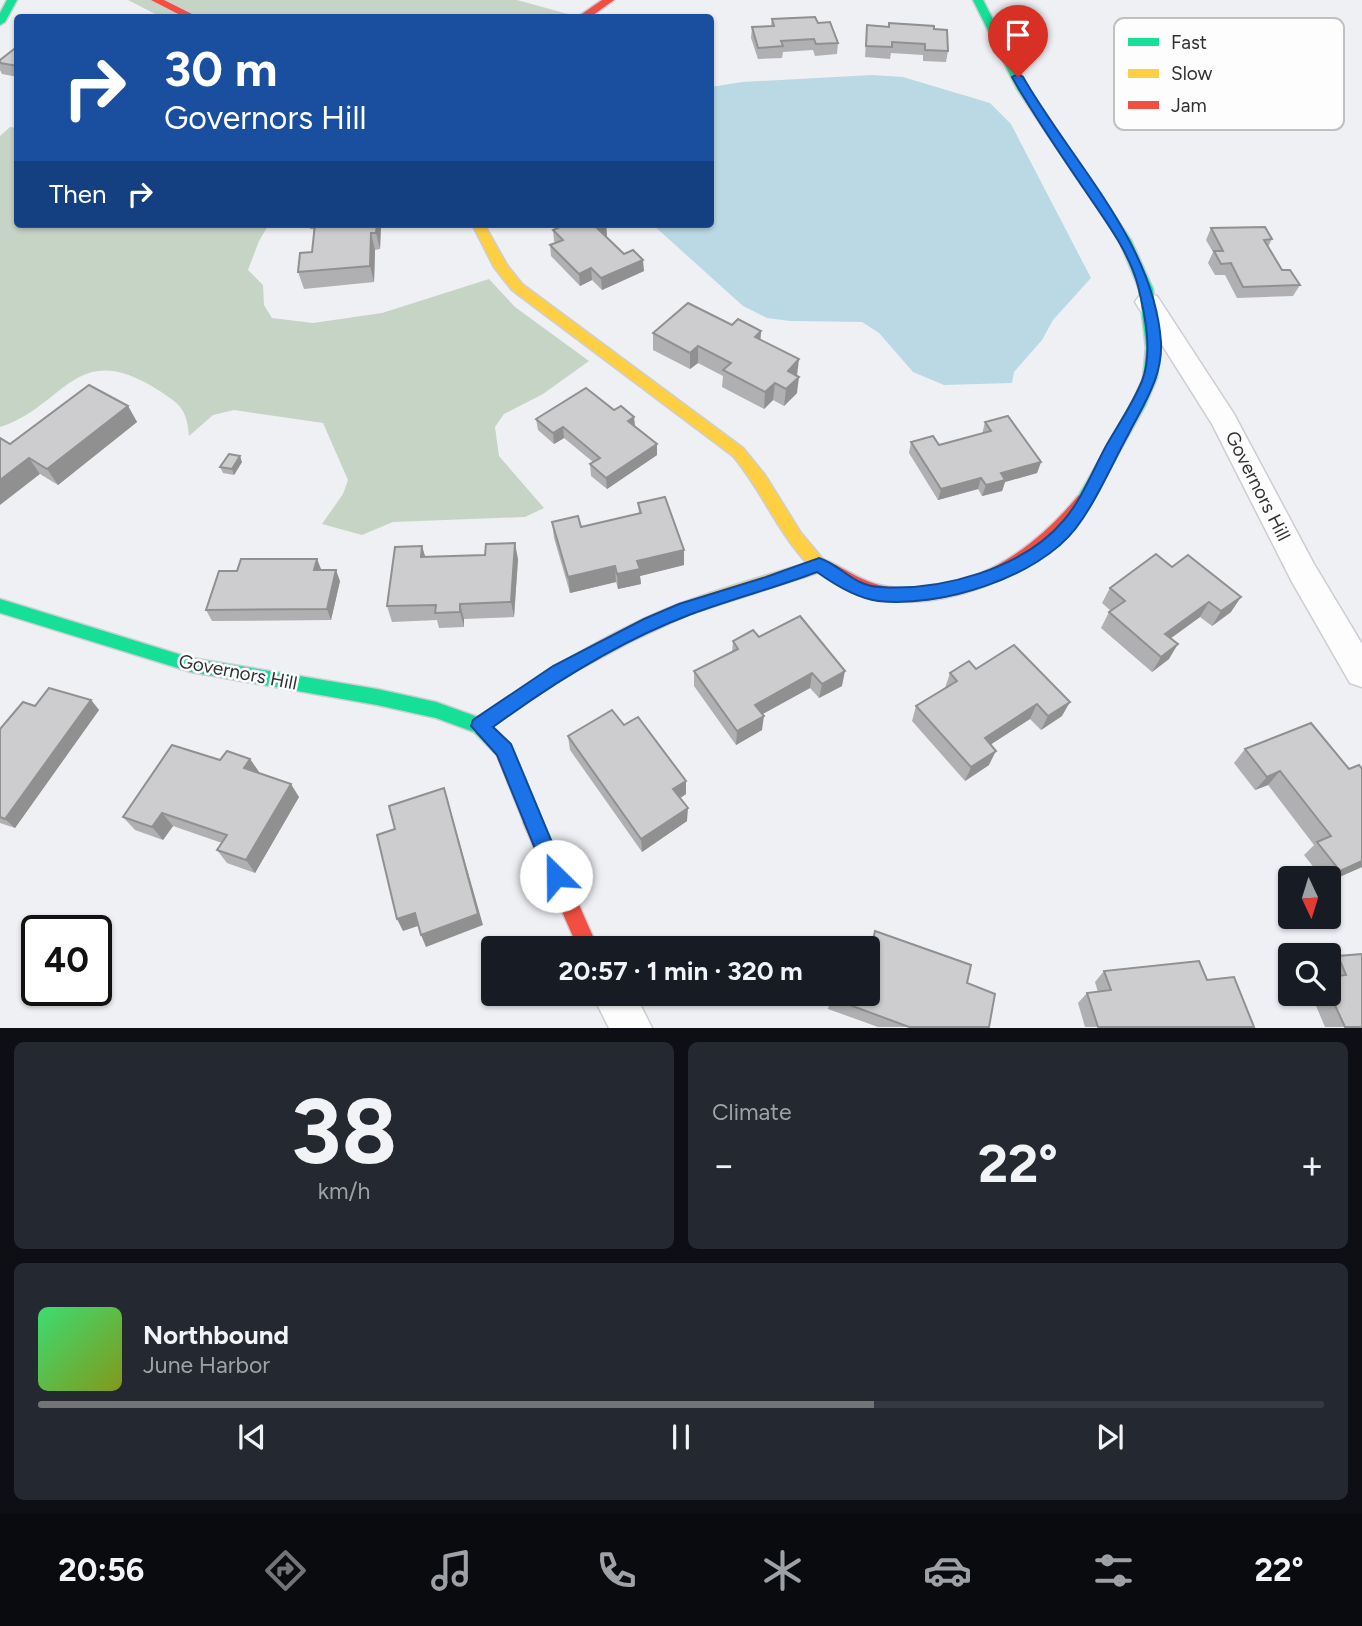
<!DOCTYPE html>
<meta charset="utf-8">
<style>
body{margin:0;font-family:Figtree,sans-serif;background:#242831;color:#f1f3f6;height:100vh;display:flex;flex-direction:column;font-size:26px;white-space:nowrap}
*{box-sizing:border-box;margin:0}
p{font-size:23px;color:#9ea1a6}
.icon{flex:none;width:38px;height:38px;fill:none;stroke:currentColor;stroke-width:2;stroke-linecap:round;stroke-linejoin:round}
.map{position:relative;height:1028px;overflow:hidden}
.sheet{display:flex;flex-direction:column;gap:14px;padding:14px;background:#0d0f14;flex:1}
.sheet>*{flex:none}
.hud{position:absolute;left:14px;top:14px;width:700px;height:214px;border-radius:7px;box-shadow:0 2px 5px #0004;background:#1a4fa0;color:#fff;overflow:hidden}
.needle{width:46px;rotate:176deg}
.buttons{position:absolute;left:1278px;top:866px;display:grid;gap:14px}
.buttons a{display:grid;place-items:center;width:63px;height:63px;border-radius:7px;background:#171b24;box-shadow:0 2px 5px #0004;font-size:35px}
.speed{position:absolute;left:21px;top:915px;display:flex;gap:14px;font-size:35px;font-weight:700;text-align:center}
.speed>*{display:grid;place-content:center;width:91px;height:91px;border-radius:50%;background:#171b24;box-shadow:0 2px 5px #0004;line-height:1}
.speed .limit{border:4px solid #111;border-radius:10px;background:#fff;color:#111}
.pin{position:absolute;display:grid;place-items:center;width:60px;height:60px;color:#fff;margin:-72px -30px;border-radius:50% 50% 50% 0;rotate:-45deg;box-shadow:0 0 7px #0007}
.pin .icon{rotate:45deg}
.me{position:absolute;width:77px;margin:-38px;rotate:337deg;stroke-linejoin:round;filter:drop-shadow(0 0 5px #0008)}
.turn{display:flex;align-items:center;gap:24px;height:147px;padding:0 35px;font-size:32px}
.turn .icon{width:91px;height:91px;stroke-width:2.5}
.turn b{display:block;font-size:49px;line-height:60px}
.then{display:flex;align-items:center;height:66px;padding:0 35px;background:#0003;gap:14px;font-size:26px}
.big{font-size:52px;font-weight:700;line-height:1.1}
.sheet .card{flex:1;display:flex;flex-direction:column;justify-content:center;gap:10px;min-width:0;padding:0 24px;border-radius:10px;background:#242831}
.sheet .dial{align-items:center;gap:0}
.dial b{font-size:91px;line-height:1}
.song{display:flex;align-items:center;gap:21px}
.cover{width:84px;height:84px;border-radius:10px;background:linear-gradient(135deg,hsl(140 70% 55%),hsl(70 70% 35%))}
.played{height:7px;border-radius:4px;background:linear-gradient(90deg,#737477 65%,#363941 65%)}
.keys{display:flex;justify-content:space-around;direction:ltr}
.heat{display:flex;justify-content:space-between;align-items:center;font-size:38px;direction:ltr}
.sheet .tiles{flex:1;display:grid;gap:14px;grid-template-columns:1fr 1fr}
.card:last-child{grid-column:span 2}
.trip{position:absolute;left:481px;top:936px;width:399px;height:70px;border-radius:7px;background:#171b24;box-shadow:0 2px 5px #0004;font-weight:700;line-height:70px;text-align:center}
.tabs{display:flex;height:112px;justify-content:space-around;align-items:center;background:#090b0e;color:#9ea1a6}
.tabs .icon{width:49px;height:49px}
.tabs .active{color:#737477}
.tabs b{font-size:32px;color:#f1f3f6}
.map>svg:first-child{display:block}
.forest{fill:#c6d4c6}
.water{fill:#bbd9e4}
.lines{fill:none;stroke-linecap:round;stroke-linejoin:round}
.street-casing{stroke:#cdced1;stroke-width:3}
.fast-casing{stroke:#cdced1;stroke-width:3}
.slow-casing{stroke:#cdced1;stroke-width:3}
.jam-casing{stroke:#cdced1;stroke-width:3}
.street{fill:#fdfdfd;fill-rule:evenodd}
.fast{fill:#16e098;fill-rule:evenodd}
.slow{fill:#ffcf43;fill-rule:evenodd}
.jam{fill:#f24e42;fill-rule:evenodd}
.wall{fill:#b0b0b2}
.shaded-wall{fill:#909091}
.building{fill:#cdcdcf;stroke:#909091;stroke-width:2}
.route{fill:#1a73e8;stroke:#114b97;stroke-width:2}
.labels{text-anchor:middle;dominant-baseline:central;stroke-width:5;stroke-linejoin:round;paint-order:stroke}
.street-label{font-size:19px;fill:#303133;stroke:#fdfdfe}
.key{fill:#fdfdfe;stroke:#c0c0c1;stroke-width:2}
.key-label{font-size:19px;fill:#303133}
</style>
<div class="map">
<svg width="1362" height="1028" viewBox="0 0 1362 1028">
<rect width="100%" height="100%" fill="#eff0f4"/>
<g class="forest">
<polygon points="128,0 517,0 579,17 163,18"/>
<path d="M10,127l7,1 1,96h251l-10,17 -11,29 15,15 1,20 8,13 41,5 69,-10 107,-34 26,28 74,54 -46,33 -39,20 -9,13 4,29 45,52 -19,9 -132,5 -31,13 -40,-11 21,-30 5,-14 -25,-57 -89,-13 -21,5 -24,21c-2,-27 -9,-32 -31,-46 -83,-53 -93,17 -158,37v-291z"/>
</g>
<polygon class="water" points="872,75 903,77 990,103 1011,124 1091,278 1053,320 1042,340 1014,372 1012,383 944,385 913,372 879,333 862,322 790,321 767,318 743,306 652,224 710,224 711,87 742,82"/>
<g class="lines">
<g class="street-casing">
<g id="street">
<polygon points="1148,294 1157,296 1234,414 1314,564 1362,644 1362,687 1350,683 1292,582 1212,424 1135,302 1139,296"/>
<polygon points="592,994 635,994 652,1028 609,1028"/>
</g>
</g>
<g class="fast-casing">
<g id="fast">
<polygon points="7,0 17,0 5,22 0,25 0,13"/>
<polygon points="973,0 983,0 1029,89 1131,240 1153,289 1160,348 1157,378 1145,406 1090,504 1078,504 1076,500 1131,406 1143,378 1146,348 1139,289 1119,240 1017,89"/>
<polygon points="0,599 191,658 377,689 436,702 486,720 510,744 543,822 540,828 533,831 526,828 497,755 474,732 436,718 377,705 191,672 0,613"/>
</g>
</g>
<g class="slow-casing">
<path id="slow" d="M472,224h12l23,41 15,19 221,164 22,27 36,58 27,32 -2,5 -136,44 -58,27 -67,36 -85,57 -6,-2 -3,-6 3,-6c65,-44 131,-87 205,-116 42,-16 86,-28 128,-41 -30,-32 -46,-74 -74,-107l-221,-166 -18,-23z"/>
</g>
<g class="jam-casing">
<g id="jam">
<polygon points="151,0 164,0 200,18 186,18"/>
<polygon points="602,0 614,0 589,18 576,18"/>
<path d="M1084,494l6,2 2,4 -2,4c-16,20 -32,40 -53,54 -53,37 -129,59 -190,31 -11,-5 -22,-13 -33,-19l-2,-5 2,-5 6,-2c25,9 41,25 69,29 77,10 143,-35 189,-91z"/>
<polygon points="533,813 540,816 598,948 578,948 523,822 526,816"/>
</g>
</g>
<use href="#street" class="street"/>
<use href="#fast" class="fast"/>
<use href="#slow" class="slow"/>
<use href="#jam" class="jam"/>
</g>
<g class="wall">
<polygon points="772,19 818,23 838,43 837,54 815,56 813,50 783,52 782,58 758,59 751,38 752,27 771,26"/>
<polygon points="867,25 934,29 948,51 946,62 923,61 923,55 891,53 890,59 865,57"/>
<polygon points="18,46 18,77 2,74 0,70 0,60"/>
<polygon points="308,224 381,224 380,249 375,250 374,282 304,289 298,272 312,252 314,229 310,229"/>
<polygon points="606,225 607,236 605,237 644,271 602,290 592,280 580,286 551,256 550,245 556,243 554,241 553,230"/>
<polygon points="1211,228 1272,239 1268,247 1282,270 1300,285 1293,296 1237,298 1225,275 1215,275 1208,263 1213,252 1206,240"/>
<polygon points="732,325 761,331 760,339 797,376 797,393 784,406 773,400 764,409 722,387 723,376 698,363 690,369 653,350 653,333"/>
<polygon points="128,406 137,422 58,485 40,474 10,444"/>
<polygon points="614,410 634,417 635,427 657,455 607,489 591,476 590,464 593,462 564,438 554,444 538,430 536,419"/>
<polygon points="985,422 1041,462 1037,473 1005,482 1002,491 982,496 978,489 938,500 909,453 911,442 939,445 982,434"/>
<polygon points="242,462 234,475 223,473 220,467"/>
<polygon points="638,503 684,565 640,576 641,584 618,589 616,582 570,593 554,538 552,522 581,527 639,514"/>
<polygon points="426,557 518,559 514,617 464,619 464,627 439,628 437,620 392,622 387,606"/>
<polygon points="317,559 321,570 340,581 331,620 212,621 206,610 237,571"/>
<polygon points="1172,567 1231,612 1212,626 1200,617 1171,638 1169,659 1152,672 1101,628 1109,612 1111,611 1102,603 1110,588"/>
<polygon points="759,637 842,686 819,698 810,688 762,714 762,730 736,745 694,686 694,671 732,652 733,641"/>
<polygon points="976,669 1062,716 1041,730 1030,719 990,745 989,765 965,781 912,721 916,706 945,688 950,673"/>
<polygon points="91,700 99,710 15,828 0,823 0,729 35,706"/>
<polygon points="624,725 686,794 680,798 687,821 642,852 570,750 568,736"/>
<polygon points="1245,749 1349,769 1362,769 1362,867 1328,882 1328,878 1322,878 1304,855 1314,845 1268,785 1255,790 1234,763"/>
<polygon points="250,759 259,772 258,773 299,797 255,873 227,863 217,850 222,843 173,826 163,840 135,830 123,817 220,760"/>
<polygon points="875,931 967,983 989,1027 878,1027 828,1009 832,994 868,994 870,948"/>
<polygon points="1362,954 1362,1027 1325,1027 1311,994 1328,994 1328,963 1338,956"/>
<polygon points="1104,971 1207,980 1254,1027 1085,1027 1078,1003 1087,993 1098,992 1095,982"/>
</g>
<g class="shaded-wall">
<polygon points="377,224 381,224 380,249 376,233"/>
<polygon points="606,225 607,236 598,240 597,228"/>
<polygon points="371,233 375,250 374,282 370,266"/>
<polygon points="643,260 644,271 602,290 601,278"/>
<polygon points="591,268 592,280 580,286 579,274"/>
<polygon points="761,331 760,348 755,337"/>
<polygon points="698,346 698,363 690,369 690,353"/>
<polygon points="799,359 797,376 788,371"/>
<polygon points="799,377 797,393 784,406 786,389"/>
<polygon points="775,383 773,400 764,409 765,392"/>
<polygon points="128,406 137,422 58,485 47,469"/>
<polygon points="634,417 635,428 628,421"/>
<polygon points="563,427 564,438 554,444 553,433"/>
<polygon points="657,444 657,455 607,489 606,478"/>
<polygon points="240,456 242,462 234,475 232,469"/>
<polygon points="29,458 40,474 0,505 0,480"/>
<polygon points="1041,462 1037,473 1005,482 1002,491 982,496 986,485 1001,473"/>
<polygon points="981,478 978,489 938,500 941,489"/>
<polygon points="515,543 518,559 514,617 511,602"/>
<polygon points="422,546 427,562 421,557"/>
<polygon points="684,550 684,565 640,576 641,584 618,589 617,574 637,561"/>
<polygon points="317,559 321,569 319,581 314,570"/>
<polygon points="615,566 616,582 570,593 568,577"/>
<polygon points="336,570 340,581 331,620 327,609"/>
<polygon points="1241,597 1231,612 1212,626 1221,611"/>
<polygon points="1209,602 1200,617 1156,649 1165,634"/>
<polygon points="460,604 464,619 464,627 460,612"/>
<polygon points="1178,644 1169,659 1152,672 1161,657"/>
<polygon points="845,671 842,686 819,698 822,684"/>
<polygon points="812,673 810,688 754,719 755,705"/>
<polygon points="91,700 99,710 15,828 5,819"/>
<polygon points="1070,702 1062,716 1041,730 1048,716"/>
<polygon points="1037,704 1030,719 979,752 985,738"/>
<polygon points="764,716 762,730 736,745 737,731"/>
<polygon points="996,751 989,765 965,781 971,767"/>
<polygon points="250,759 259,772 252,782 244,768"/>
<polygon points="1280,771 1268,785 1255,790 1267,777"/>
<polygon points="686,781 686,794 673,803 673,789"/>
<polygon points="291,784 299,797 255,873 246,860"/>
<polygon points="444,788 448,802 483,925 426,947 421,935"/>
<polygon points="688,808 687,821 642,852 641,839"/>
<polygon points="162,813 173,826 163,840 152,827"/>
<polygon points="1362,861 1362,867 1328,882 1340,871"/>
<polygon points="415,913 421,925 403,931 397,919"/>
</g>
<g class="building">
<polygon points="815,17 818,23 830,22 838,43 816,44 814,39 781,41 783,46 758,48 752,27 774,26 772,19"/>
<polygon points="889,23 934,26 934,29 947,30 948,51 925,50 925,44 892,42 892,47 866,46 867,25 889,27"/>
<polygon points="18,46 18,66 0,63 0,60"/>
<polygon points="315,224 377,224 376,233 371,233 370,266 298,272 300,253 312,252"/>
<polygon points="567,224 606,224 597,228 624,254 633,250 643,260 601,278 591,268 579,274 550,245 563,240 553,230"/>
<polygon points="1265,227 1272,239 1264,240 1282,270 1290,270 1300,285 1243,287 1231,263 1221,264 1214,251 1223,251 1211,228"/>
<polygon points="688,303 732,325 738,319 761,331 755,337 799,359 788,371 799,377 786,389 775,383 765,392 723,370 731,363 698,346 690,353 653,333"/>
<polygon points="89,385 128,406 47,469 29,458 0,480 0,438 10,444"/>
<polygon points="586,388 614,410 621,406 634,417 628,421 657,444 606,478 590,464 600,458 563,427 553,433 536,419"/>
<polygon points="1008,416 1041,462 1001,473 1005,480 986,485 981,478 941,489 911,442 933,436 939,445 991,431 985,422"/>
<polygon points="229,454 240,456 232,469 220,467"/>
<polygon points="665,497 684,550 637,561 640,569 617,574 615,566 568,577 552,522 578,516 581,527 641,513 638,503"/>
<polygon points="515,543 511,602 460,604 460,612 435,613 436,605 387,606 395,547 422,546 421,557 485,555 486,544"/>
<polygon points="1156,554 1172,567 1188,555 1241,597 1221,611 1209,602 1165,634 1178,644 1161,657 1109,612 1125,601 1110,588"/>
<polygon points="241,559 317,559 314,570 336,570 327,609 206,610 219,571 237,571"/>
<polygon points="800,616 845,671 822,684 812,673 755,705 764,716 737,731 694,671 738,649 733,641 753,630 759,637"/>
<polygon points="1014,645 1070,702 1048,716 1037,704 985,738 996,751 971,767 916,706 957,681 950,673 969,661 976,669"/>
<polygon points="49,688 91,700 5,819 0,817 0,729 23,702 35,706"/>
<polygon points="612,710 624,725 638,717 686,781 673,789 688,808 641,839 568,736"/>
<polygon points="1311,723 1349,769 1359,765 1362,769 1362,861 1340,871 1317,842 1331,836 1280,771 1267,777 1245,749"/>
<polygon points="172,745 220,760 227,751 250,759 244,768 291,784 246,860 217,850 227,835 162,813 152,827 123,817"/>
<polygon points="444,788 478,914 421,935 415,913 397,919 377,835 395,829 389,806"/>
<polygon points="875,931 971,965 967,983 995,994 989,1027 909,1027 831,998 832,994 868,994 868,948 845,948 847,940 871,949"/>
<polygon points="1362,954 1362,1027 1345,1027 1328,990 1328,977 1346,975 1338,956"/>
<polygon points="1199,961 1207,980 1234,977 1254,1027 1098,1027 1087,993 1111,990 1104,971"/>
</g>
<path class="route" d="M1018,74l5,3c48,84 131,165 138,265 2,35 -18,63 -33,93 -17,31 -31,65 -52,93 -38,50 -137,80 -198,73 -22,-3 -43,-16 -61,-29 -42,16 -86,27 -128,43 -69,26 -136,68 -196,112l18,17 55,132 -3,7 -7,3 -7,-3 -52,-128 -26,-29 2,-6 80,-54 91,-47 35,-15 87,-27 53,-19c22,7 34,28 61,29 61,4 143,-18 184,-67 18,-21 29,-50 42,-74 12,-21 27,-43 36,-65 11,-28 3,-67 -4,-95 -8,-33 -35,-69 -54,-97 -25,-37 -50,-73 -72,-112z"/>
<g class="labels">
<g class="street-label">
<text transform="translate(1258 486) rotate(63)">Governors Hill</text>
<text transform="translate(238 672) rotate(11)">Governors Hill</text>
</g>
</g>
<rect x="1114" y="18" width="230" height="112" rx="10" class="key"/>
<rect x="1128" y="38" width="31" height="8" fill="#16e098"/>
<rect x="1128" y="69" width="31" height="9" fill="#ffcf43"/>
<rect x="1128" y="101" width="31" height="8" fill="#f24e42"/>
<g class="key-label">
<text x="1171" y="49">Fast</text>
<text x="1171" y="80">Slow</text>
<text x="1171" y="112">Jam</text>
</g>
</svg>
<div class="buttons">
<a><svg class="needle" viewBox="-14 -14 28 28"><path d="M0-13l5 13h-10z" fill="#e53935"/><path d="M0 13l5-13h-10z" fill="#9ea1a6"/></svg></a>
<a><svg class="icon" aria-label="search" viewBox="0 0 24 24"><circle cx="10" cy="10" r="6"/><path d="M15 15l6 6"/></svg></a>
</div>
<div class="speed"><div class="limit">40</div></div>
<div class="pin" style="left:1018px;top:77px;background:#d93025"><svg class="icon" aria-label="arrive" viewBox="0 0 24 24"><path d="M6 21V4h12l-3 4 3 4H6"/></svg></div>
<svg class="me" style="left:556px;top:876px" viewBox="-20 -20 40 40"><circle r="19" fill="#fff"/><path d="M0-13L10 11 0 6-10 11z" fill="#1a73e8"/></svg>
<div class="trip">20:57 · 1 min · 320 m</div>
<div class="hud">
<div class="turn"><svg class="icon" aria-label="right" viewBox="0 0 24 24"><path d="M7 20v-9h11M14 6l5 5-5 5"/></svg><div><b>30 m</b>Governors Hill</div></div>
<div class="then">Then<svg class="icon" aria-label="right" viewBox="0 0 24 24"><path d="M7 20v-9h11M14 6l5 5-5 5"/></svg></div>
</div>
</div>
<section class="sheet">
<div class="tiles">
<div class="card dial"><b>38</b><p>km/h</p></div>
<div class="card"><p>Climate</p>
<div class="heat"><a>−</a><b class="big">22°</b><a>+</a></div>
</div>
<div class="card">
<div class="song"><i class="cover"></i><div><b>Northbound</b><p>June Harbor</p></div></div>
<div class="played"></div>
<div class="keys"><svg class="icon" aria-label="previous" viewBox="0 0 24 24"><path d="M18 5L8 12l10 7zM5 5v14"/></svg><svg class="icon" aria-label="pause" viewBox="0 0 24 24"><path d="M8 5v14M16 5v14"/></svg><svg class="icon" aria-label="next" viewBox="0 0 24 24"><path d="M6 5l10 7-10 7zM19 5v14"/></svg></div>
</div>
</div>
</section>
<nav class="tabs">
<b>20:56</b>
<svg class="icon active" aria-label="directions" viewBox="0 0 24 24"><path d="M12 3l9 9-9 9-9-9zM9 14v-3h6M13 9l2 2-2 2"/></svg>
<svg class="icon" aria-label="music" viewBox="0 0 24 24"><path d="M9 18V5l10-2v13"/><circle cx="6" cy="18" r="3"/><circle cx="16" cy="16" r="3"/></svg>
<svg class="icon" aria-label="phone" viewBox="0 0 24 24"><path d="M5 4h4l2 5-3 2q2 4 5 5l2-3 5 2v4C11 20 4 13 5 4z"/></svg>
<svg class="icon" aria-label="climate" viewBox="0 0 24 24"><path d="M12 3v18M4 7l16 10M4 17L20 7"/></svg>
<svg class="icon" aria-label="car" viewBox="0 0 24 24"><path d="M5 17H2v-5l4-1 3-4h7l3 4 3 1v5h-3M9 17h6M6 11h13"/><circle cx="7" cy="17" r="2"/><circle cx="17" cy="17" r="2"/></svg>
<svg class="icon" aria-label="filters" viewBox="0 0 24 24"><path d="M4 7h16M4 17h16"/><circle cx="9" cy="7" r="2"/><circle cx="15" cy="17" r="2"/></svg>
<b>22°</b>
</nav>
